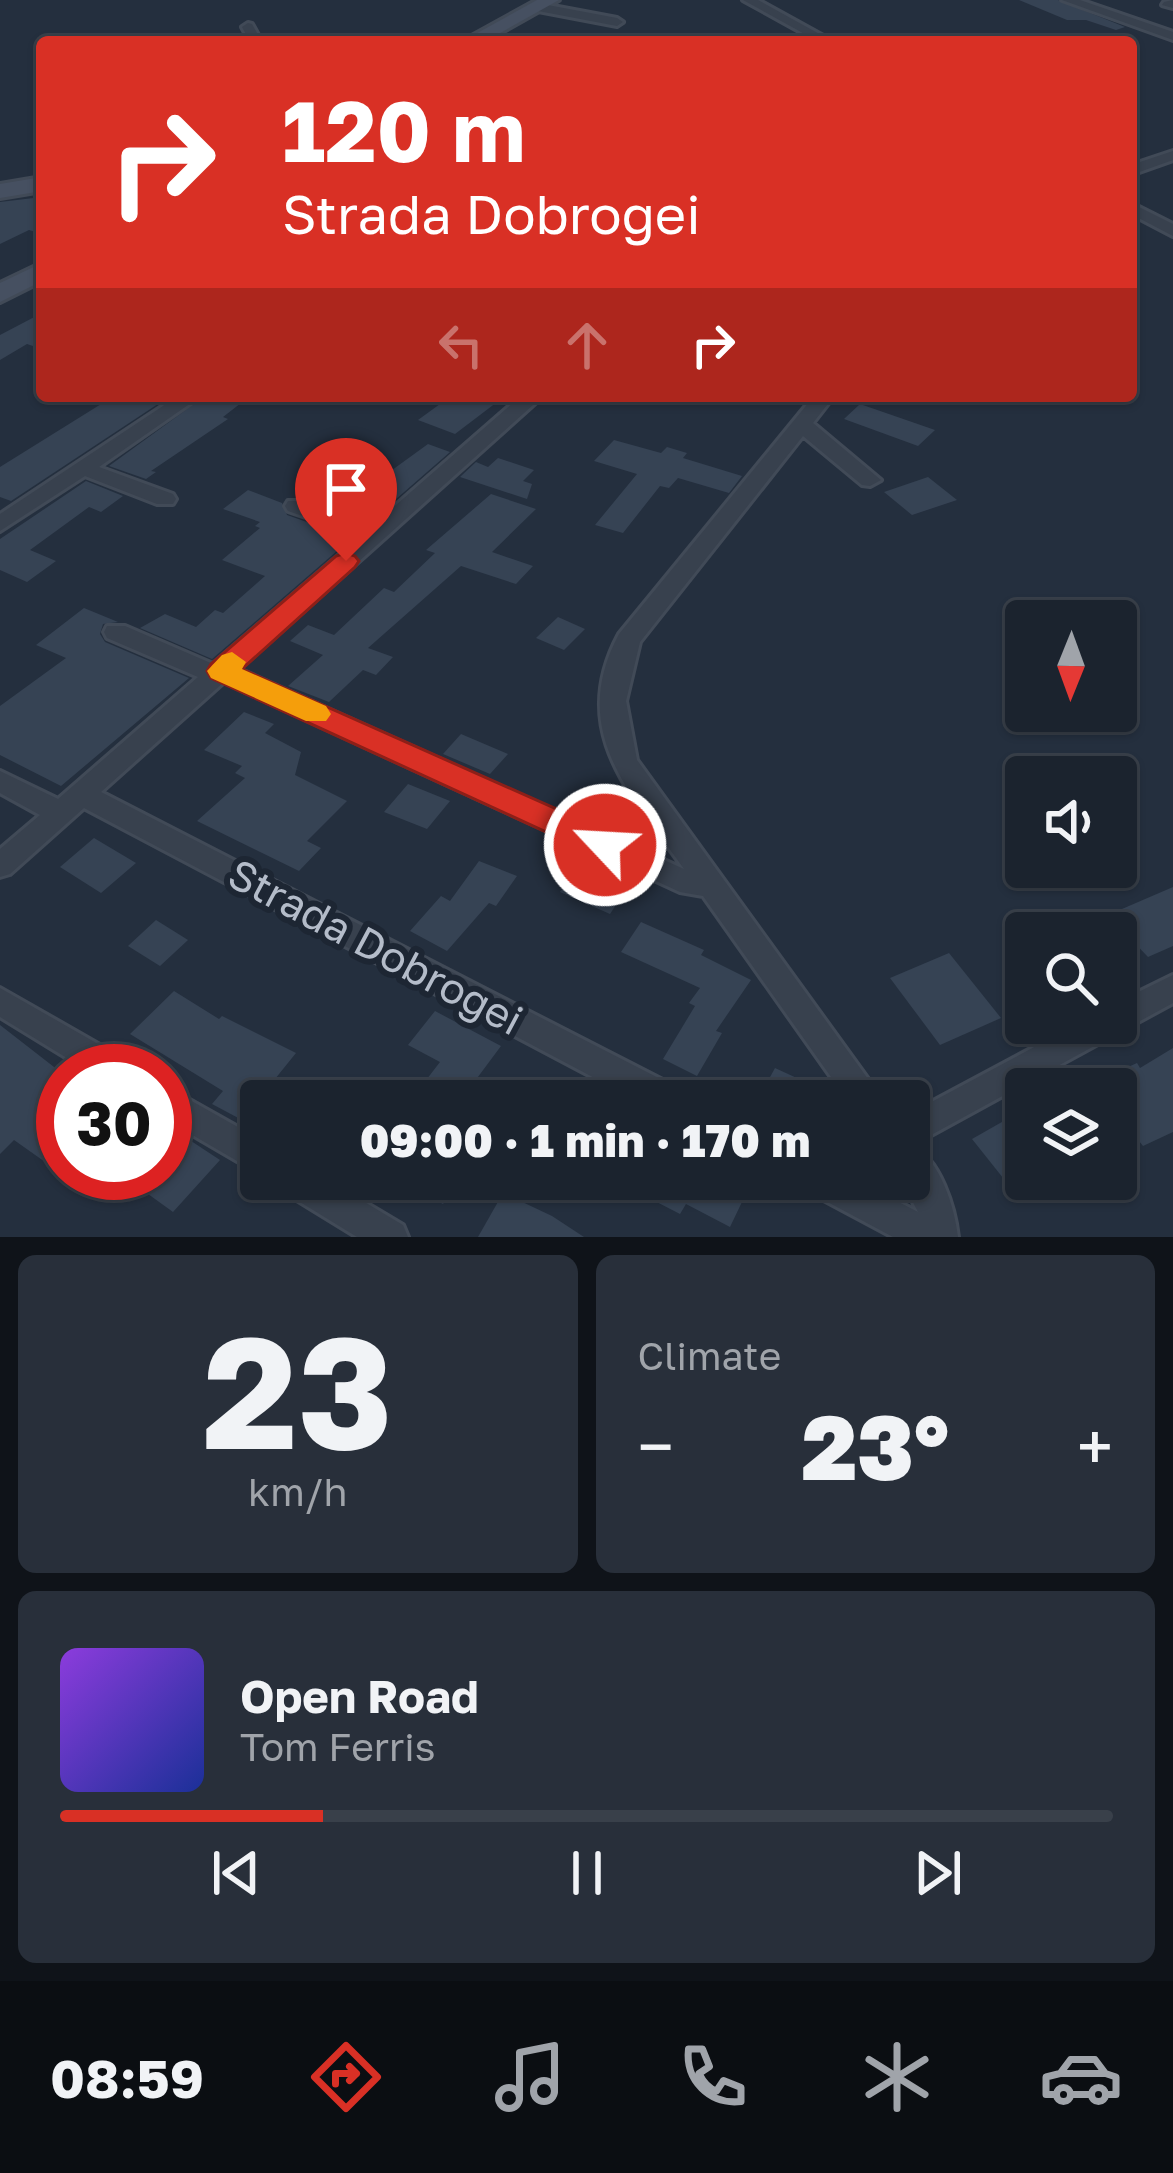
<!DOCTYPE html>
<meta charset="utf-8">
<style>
body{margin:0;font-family:"Golos Text",sans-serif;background:#282f3a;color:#f1f3f6;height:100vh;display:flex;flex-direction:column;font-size:45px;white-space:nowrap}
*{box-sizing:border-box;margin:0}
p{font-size:39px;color:#a0a4aa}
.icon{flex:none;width:66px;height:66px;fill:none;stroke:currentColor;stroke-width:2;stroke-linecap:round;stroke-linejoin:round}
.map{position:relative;height:1237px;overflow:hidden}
.side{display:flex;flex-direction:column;gap:18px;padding:18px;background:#0f1319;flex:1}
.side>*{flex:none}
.top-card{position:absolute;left:36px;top:36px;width:1101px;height:366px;border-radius:12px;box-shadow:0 3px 9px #0004,0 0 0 3px #39404a;background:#d93025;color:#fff;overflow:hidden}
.needle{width:78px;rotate:181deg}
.tools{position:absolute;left:1005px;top:600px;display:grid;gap:24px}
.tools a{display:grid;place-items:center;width:132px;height:132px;border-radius:12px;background:#1b232e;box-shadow:0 3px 9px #0004,0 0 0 3px #39404a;font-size:60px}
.speed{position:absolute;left:36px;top:1044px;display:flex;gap:24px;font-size:60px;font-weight:700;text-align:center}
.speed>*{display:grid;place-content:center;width:156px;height:156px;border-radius:50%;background:#1b232e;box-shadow:0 3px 9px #0004,0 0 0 3px #39404a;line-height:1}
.speed .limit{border:18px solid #d22;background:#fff;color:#111}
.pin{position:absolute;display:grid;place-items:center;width:102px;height:102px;color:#fff;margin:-123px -51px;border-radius:50% 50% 50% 0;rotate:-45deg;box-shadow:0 0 12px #0007}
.pin .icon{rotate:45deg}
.me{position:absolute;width:132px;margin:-66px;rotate:295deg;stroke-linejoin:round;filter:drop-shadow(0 0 9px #0008)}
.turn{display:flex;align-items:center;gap:42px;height:252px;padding:0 48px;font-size:54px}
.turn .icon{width:156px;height:156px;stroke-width:2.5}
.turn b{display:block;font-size:84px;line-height:102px}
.lanes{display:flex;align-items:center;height:114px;padding:0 48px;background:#0003;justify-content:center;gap:60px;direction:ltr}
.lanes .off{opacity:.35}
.big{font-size:90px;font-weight:800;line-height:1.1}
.side .tile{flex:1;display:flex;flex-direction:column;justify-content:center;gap:18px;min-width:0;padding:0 42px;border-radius:18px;background:#282f3a}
.side .dial{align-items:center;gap:0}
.dial b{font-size:156px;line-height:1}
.song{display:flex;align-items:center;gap:36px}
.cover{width:144px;height:144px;border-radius:18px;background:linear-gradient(135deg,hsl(270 70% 55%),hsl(230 70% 35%))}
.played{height:12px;border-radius:6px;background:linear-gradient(90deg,#d93025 25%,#39404a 25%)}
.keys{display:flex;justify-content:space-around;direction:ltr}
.heat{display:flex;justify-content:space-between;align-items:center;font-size:66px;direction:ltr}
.side .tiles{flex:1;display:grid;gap:18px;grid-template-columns:1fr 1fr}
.tile:last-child{grid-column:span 2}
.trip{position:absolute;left:240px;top:1080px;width:690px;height:120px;border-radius:12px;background:#1b232e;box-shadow:0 3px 9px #0004,0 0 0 3px #39404a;font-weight:800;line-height:120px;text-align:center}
.menu{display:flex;height:192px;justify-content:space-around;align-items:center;background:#0b0e12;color:#a0a4aa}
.menu .icon{width:84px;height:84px}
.menu .on{color:#d93025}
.menu b{font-size:54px;color:#f1f3f6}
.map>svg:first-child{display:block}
.building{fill:#364354}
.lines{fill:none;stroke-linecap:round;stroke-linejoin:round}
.street-casing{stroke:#414a57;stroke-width:6}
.secondary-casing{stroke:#414a57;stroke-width:6}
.street{fill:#38414e;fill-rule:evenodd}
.secondary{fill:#465061;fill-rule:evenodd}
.route{fill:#d93025;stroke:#8d1f18;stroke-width:3}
.slow{fill:#f59e0b}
.labels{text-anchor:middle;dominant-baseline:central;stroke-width:12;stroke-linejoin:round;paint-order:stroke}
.near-street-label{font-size:42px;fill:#b4bcc9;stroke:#1d2633}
</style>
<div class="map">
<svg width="1173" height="1237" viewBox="0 0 1173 1237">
<rect width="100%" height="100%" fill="#242f3e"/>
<g class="building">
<polygon points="1019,0 1058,0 1125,27 1116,30 1086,20 1067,20"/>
<polygon points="42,197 42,234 29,230 0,244 0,202"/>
<polygon points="42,313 42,349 27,344 0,360 0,335"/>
<polygon points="114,396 170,396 11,501 0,497 0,467"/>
<polygon points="205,396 250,396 223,417 228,419 151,471 156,472 146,479 109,466"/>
<polygon points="451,396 505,396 455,434 418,420"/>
<polygon points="860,404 935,430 918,446 844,419"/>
<polygon points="614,440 661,453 667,447 687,453 683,458 742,476 729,493 678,478 669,488 660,486 623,533 595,525 637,474 594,461"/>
<polygon points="428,444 450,452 372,520 310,499 343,471 370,480 381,471 388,473"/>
<polygon points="498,458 534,470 523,481 532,484 527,499 460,477 476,462 488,467"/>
<polygon points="928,477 957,500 912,515 884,492"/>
<polygon points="86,481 123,496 101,512 89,507 30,550 56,561 27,582 0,570 0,539"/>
<polygon points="248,490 282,503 287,515 352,538 212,659 140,628 165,614 196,627 215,610 223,613 265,576 222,560 260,528 255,526 260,522 223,509"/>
<polygon points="491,494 536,509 492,552 533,566 516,584 461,566 368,648 393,657 376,675 363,670 329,702 288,686 323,655 290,641 308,625 334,635 384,588 394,592 435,553 426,550"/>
<polygon points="84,608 118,622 103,624 100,634 105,642 189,678 61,786 0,755 0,706 66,658 36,645"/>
<polygon points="558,617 585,629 564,650 536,638"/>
<polygon points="244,712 274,724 265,733 301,752 295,775 347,801 307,841 321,848 299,871 197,821 245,778 235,773 242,766 204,750"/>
<polygon points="461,734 508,754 490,774 443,754"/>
<polygon points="408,784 450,801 427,829 384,812"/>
<polygon points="94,838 136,863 101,893 60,867"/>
<polygon points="587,854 635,876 610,914 560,892"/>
<polygon points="479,861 517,876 496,906 489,903 447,951 410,931 441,896 450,901"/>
<polygon points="1173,887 1173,946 1148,957 1108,915"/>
<polygon points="156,920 188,940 160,966 128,946"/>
<polygon points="641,922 704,950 701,955 751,980 716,1031 722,1033 697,1076 663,1059 695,1006 689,1003 700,988 621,952"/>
<polygon points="949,953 1001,1018 940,1045 890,978"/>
<polygon points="174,991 219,1019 222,1016 296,1053 242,1120 212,1104 223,1091 130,1034"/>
<polygon points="435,1011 501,1046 460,1101 410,1101 440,1062 408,1045"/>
<polygon points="0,1025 63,1074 63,1173 165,1173 165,1153 182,1135 220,1160 173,1212 119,1173 96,1198 14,1140 0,1154"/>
<polygon points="1173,1048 1173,1132 1143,1146 1116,1112 1116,1089 1079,1089 1137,1063 1140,1068"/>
<polygon points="775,1068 812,1085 803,1101 757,1101"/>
<polygon points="1016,1114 1026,1126 1026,1172 1007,1183 972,1139"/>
<polygon points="396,1179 460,1179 443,1204"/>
<polygon points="612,1179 753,1179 730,1227 686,1204 680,1214"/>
<polygon points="503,1193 552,1216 584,1237 478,1237"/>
</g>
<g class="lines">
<g class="street-casing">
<g id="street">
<polygon points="743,0 758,0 834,42 819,42"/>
<polygon points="1062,0 1080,0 1173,32 1173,40"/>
<polygon points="1173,0 1173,8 1162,5 1164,2"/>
<polygon points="537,3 617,18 623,22 617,26 533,10"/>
<polygon points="248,23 252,24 262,42 250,42 242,27"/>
<polygon points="1173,151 1173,160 1131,175 1131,165"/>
<polygon points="1131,203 1173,224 1173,236 1131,214"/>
<polygon points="178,396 201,396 99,467 173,494 176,499 173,504 157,504 85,476 0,531 0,514"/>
<path d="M521,396h22l-304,273 445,200c-53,-75 -117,-138 -65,-235l195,-238h20l-21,27 68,57 -11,6 -8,-1 -59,-49 -163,206 -14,59 11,59 247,341h-36l-145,-205 -23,-4 -456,-210 -123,110 581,298 5,11h-49l-554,-293 -74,66 -10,3v-28l40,-34 -40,-22v-22l58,28 140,-122 -91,-39 -3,-6 3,-6h18l88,38 148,-128 -73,-25 -3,-5 3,-5h16l69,24z"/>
<path d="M1173,975v28l-262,143c29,11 44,63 47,91h-65l-86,-46 -6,-12h53l64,33 -17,-33h8v-65l170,-91h37v-20z"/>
<polygon points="0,988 128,1061 132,1071 88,1071 0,1017"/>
<polygon points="165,1086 261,1140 261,1175 165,1119"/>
<polygon points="276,1179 326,1179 403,1225 408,1237 357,1237 282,1191"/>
</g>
</g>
<g class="secondary-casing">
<g id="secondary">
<polygon points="537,0 559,0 484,42 461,42"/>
<polygon points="42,177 42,191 0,198 0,184"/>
<polygon points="42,263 42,281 0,302 0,283"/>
</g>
</g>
<use href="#street" class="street"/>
<use href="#secondary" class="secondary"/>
</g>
<polygon class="route" points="346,553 355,556 359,561 355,567 242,669 617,836 621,845 617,854 605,857 594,854 211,678 207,671 211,664 336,556"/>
<polygon class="slow" points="232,652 246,662 242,669 326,706 331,714 326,721 306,721 211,678 207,671 222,655"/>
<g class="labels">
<g class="near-street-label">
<text transform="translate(376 946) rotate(28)">Strada Dobrogei</text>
</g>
</g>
</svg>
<div class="tools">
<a><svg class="needle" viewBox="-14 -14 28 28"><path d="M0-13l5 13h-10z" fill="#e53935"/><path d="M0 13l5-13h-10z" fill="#a0a4aa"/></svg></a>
<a><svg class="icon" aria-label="sound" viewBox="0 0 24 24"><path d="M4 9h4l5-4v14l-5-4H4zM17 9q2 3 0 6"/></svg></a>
<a><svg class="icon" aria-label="search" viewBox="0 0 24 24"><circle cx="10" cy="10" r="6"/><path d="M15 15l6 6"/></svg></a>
<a><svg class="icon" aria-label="layers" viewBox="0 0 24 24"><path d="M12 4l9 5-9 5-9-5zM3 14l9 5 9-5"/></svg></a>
</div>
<div class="speed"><div class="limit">30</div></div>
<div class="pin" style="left:346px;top:561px;background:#d93025"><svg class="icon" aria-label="arrive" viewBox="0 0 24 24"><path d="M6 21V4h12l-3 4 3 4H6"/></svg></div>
<svg class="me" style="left:605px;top:845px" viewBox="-20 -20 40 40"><circle r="17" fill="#d93025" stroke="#fff" stroke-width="3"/><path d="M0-11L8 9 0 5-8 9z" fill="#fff"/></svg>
<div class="trip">09:00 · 1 min · 170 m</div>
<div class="top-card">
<div class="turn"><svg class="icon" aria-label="right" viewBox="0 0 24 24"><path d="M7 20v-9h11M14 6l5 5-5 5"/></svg><div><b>120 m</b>Strada Dobrogei</div></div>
<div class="lanes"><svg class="icon off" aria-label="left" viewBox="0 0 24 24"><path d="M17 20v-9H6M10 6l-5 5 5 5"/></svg><svg class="icon off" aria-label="ahead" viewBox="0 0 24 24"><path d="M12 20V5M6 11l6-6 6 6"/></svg><svg class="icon" aria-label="right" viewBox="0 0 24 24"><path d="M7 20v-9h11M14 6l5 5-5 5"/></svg></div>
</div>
</div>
<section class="side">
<div class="tiles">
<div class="tile dial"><b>23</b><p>km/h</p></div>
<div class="tile"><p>Climate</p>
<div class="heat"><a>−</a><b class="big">23°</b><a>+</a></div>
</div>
<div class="tile">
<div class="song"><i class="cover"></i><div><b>Open Road</b><p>Tom Ferris</p></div></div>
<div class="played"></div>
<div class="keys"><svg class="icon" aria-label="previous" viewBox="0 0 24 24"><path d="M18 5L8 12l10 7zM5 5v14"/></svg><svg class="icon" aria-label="pause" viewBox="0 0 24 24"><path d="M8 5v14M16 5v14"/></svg><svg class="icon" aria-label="next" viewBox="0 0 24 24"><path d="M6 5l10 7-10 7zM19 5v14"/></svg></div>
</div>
</div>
</section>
<nav class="menu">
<b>08:59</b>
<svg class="icon on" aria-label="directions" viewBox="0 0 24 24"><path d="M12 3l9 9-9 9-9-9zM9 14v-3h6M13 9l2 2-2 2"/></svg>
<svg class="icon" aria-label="music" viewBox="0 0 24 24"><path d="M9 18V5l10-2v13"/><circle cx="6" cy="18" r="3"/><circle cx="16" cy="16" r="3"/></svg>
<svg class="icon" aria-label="phone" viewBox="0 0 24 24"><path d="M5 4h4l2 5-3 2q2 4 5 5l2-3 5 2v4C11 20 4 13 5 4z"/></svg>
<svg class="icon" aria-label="climate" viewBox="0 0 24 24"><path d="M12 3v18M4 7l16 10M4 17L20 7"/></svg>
<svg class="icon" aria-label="car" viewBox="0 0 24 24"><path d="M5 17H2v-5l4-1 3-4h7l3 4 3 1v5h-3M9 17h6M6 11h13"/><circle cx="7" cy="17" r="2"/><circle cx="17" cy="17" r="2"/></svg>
</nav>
